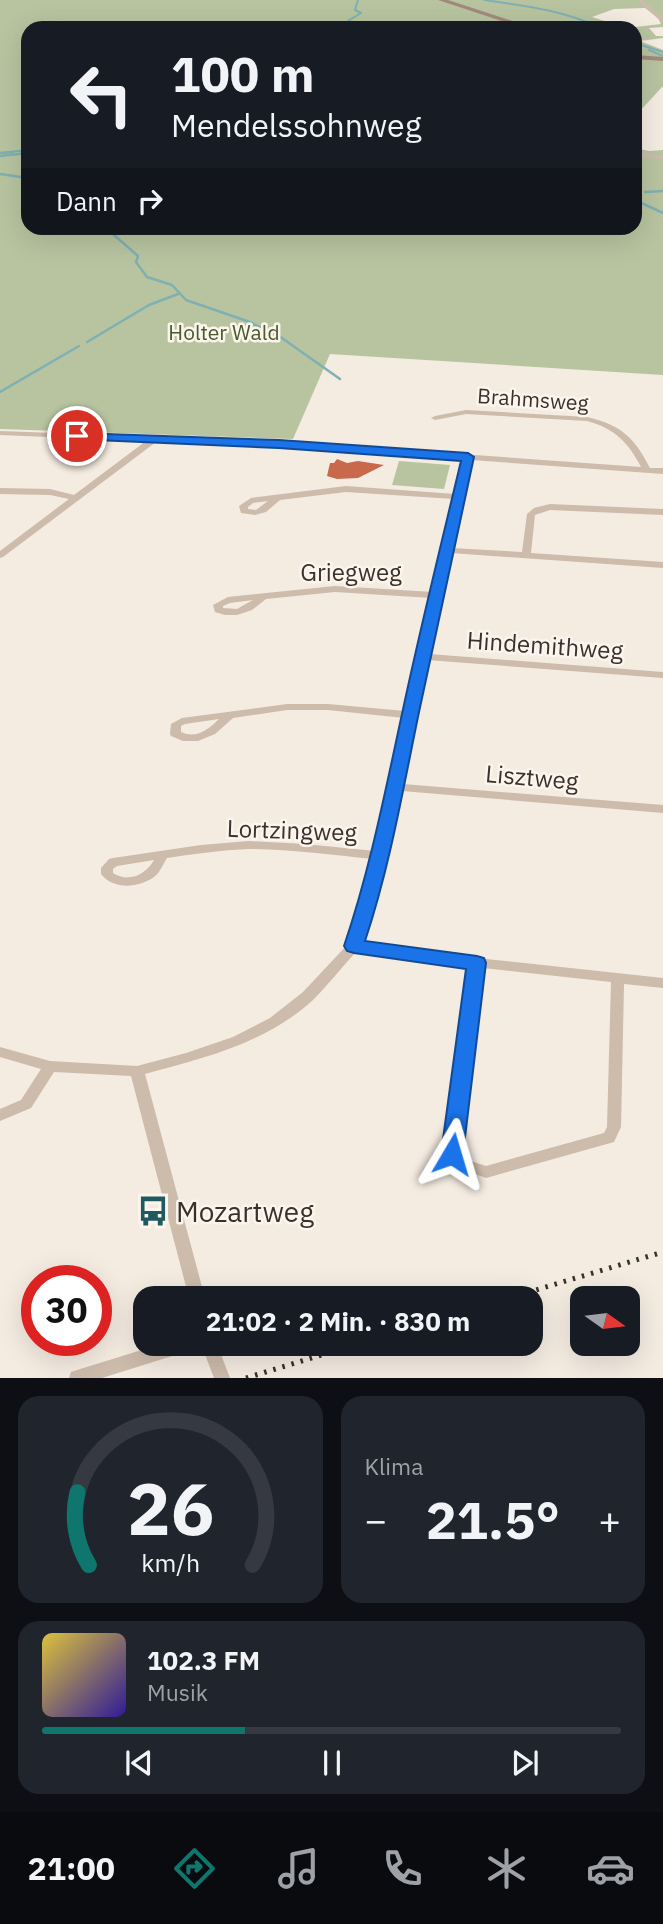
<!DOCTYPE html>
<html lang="de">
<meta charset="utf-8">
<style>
body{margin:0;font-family:"IBM Plex Sans",sans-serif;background:#20242c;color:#f1f3f6;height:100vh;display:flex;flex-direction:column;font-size:26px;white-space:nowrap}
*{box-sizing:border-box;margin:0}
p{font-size:23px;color:#9ea1a6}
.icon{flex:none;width:38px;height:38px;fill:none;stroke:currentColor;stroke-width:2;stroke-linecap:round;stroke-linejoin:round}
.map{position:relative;height:1378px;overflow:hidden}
.side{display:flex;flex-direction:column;gap:18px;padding:18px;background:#0d0f14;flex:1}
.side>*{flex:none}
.hud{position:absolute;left:21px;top:21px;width:621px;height:214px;border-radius:21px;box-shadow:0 7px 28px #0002;background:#171b24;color:#f1f3f6;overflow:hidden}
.needle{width:46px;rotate:104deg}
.fabs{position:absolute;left:570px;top:1286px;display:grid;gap:14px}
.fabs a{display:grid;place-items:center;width:70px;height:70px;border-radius:14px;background:#171b24;box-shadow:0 7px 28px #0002;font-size:35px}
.speed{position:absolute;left:21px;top:1265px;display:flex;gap:14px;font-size:35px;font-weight:700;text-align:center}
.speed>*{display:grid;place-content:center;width:91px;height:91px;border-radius:50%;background:#171b24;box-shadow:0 7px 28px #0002;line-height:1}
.speed .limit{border:10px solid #d22;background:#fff;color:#111}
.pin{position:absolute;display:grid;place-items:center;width:60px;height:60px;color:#fff;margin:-30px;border:4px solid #fff;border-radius:50%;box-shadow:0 2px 7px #0007}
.me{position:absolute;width:77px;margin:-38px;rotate:7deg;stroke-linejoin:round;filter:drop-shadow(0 0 5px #0008)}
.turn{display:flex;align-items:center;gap:24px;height:147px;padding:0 35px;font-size:32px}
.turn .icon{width:91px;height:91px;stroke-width:2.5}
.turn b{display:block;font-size:49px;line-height:60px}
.then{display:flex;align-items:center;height:66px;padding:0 35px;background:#0003;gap:14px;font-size:26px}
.big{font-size:52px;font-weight:700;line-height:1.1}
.side .card{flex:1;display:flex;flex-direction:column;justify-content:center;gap:10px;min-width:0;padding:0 24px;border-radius:21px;background:#20242c}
.side .dial{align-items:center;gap:0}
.dial svg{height:182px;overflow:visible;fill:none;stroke:#363941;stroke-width:7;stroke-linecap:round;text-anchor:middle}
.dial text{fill:#f1f3f6;stroke:none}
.song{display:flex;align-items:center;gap:21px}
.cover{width:84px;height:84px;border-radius:10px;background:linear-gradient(135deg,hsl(50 70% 55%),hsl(250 70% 35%))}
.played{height:7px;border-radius:4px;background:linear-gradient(90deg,#0f766e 35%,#363941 35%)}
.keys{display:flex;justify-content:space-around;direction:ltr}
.heat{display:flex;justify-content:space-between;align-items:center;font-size:38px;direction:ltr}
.side .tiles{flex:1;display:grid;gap:18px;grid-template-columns:1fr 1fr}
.card:last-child{grid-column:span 2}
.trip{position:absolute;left:133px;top:1286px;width:410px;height:70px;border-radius:21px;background:#171b24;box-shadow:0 7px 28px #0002;font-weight:700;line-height:70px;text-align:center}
.tab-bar{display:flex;height:112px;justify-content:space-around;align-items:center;background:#090b0e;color:#9ea1a6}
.tab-bar .icon{width:49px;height:49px}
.tab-bar .selected{color:#0f766e}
.tab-bar b{font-size:32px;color:#f1f3f6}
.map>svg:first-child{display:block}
.green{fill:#b8c4a0;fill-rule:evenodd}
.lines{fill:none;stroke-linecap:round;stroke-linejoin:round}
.stream-far1{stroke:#7fb0b2;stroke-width:2}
.stream{stroke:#7fb0b2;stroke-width:2.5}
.building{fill:#c8694b}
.minor{fill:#cdbbac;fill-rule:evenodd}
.tertiary{fill:#cdbbac;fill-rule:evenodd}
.secondary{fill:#a18a7d;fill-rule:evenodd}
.rail{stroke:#3b302b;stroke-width:5;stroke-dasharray:2.5 7;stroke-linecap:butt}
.route{fill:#1a73e8;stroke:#114b97;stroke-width:2}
.labels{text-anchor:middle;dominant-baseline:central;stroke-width:5;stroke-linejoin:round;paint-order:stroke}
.far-park-label{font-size:21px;fill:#4a5a2e;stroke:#fbf5ee}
.far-street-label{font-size:21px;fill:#3b302b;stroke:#fbf5ee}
.street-label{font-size:24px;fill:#3b302b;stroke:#fbf5ee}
.near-poi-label{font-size:28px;fill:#3b302b;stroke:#fbf5ee;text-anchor:start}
</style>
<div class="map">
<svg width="663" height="1378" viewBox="0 0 663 1378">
<rect width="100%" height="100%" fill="#f4ebe1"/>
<g class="green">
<path d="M0,0h663v27l-14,1 7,8h7v2l-23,3 23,9v36l-24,26h-4v-84h-607v200h607v-80l14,3 14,-1v225l-333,-21 -37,85 -293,-10zM645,8l13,10 3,6 -34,4 -35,-11 22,-8z"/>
<polygon points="399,461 450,465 444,489 392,485"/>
</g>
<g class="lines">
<g class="stream-far1">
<path d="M484,0c41,6 79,10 117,28"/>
<polyline points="354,23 348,21 361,13 355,10 358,0"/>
<polyline points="357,24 373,28"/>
<polyline points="635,43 663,52"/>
<polyline points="649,50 663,56"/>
<polyline points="0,153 28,150"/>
<polyline points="25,153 28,153"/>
</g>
<g class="stream">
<polyline points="0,153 13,152"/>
<polyline points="0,156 28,153"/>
<polyline points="0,174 28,178"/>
<polyline points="635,188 640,191"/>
<polyline points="645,192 663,191"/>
<polyline points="635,200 663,213"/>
<polyline points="106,228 138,256 136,262 147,277 172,285 186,300 247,321 279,336 340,379"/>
<polyline points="87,342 149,305 178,294"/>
<polyline points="0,392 79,346"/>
</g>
</g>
<polygon class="building" points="337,459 347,463 358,461 384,465 358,478 337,479 327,476 330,463 334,463"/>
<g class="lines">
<g class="minor">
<polygon points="639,0 643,0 663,19 663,23 639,2"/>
<path d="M466,410l121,7c34,8 47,20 63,51h13v6l-191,-14 -20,88 70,4 5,-38 7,-6 16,-4 113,5v6l-113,-5 -15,5 -4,38 132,9v6l-212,-15 -22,101 234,18v6l-236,-18 -12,55 -12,69 260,21v8l-261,-22 -27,108 -13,43 115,16 186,20v10l-39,-4 -3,143 -7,15 -128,36 -34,-12 -7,-12 25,-187 -113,-16c-15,16 -29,34 -44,49 -47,43 -108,58 -168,74l60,224h-16l-58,-222 -77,-4 -23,36 -31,13v-12l21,-9 20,-31 -41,-12v-10l50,14 87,5 49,-13 47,-16 37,-19 33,-26 45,-48 15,-45 10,-40c-42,-4 -83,-10 -125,-10 -27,1 -54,5 -81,9 -4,6 -7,15 -13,19 -15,11 -41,13 -53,-3v-6l8,-9 4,-1 88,-13 48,-4 56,3 70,7 16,-64 13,-69 -76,-8h-41l-54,8 -18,16 -17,7h-15l-12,-5 -1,-2 1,-10 11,-6 105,-14h41l77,7 27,-113 -97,-6 -69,7 -14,11 -15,5h-12l-10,-3 -2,-7 15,-8 107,-11 98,6 21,-93 -108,-7 -66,8 -14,12 -11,3 -14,-2 -2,-7 12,-8 95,-12 109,8 8,-35 -184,-12 -123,-5 -153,115 -3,1v-7l69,-52 -19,-4 -50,-1v-6l50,1 24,6 72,-54 -146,-6v-4l279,10 362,26c-12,-24 -27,-39 -54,-46l-121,-7 -31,6 -4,-2 4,-2zM268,501l-12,9 -8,-1v-2l5,-4zM253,600l-16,9 -14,-1v-2l7,-3zM219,719c-11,11 -23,20 -38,13v-6l4,-2zM154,860c-8,15 -26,23 -41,13v-4l4,-3zM483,968l128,14 -4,145 -3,6 -118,33 -24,-8 -3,-5z"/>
<polygon points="161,1344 193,1344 191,1349 185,1352 102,1378 69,1378 71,1372 77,1370"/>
<polygon points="201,1344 217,1344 230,1378 214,1378"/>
</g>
<polygon class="tertiary" points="635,151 663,156 663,160 635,155"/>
<g class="secondary">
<polygon points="438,0 448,0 534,28 523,28"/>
<polygon points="635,55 663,57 663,61 635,59"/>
</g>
<g class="rail">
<polyline points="509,1298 663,1252"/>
<polyline points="246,1378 358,1344"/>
</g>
</g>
<path class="route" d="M77,433l202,7 189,13 6,4c-18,85 -37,170 -55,255 -16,77 -29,154 -54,229l112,15 7,2 2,5 -23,191 -3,6 -8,3 -7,-3 -4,-6 25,-185 -112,-16 -7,-2 -3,-5c26,-76 41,-154 58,-232 18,-85 39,-169 59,-253l-182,-13 -206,-9 -2,-3z"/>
<defs>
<g id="bus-bare" transform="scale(2.415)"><path d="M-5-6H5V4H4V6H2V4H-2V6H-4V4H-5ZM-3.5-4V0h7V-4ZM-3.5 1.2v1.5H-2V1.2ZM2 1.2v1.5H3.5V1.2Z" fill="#1f5a5e" stroke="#fbf5ee" stroke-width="2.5" paint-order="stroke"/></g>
</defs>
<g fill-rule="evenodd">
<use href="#bus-bare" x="153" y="1211"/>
</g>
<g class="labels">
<g class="far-park-label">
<text x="224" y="332">Holter Wald</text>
</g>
<g class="far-street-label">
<text transform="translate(533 399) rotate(4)">Brahmsweg</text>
</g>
<g class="street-label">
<text x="351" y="572">Griegweg</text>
<text transform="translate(545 645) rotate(4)">Hindemithweg</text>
<text transform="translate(532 777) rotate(5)">Lisztweg</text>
<text transform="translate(292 830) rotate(2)">Lortzingweg</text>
</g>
<g class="near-poi-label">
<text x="176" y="1211">Mozartweg</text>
</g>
</g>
</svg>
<div class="fabs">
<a><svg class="needle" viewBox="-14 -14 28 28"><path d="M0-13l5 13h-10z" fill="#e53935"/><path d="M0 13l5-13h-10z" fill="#9ea1a6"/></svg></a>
</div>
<div class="speed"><div class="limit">30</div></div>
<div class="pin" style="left:77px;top:436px;background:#d93025"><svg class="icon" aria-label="arrive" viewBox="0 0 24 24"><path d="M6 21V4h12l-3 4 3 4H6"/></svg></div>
<svg class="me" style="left:452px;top:1154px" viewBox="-20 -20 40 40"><path d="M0-17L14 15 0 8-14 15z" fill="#1a73e8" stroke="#fff" stroke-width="4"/></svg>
<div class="trip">21:02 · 2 Min. · 830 m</div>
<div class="hud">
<div class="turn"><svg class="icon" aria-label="left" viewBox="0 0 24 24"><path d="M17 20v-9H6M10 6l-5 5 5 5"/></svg><div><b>100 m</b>Mendelssohnweg</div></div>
<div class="then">Dann<svg class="icon" aria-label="right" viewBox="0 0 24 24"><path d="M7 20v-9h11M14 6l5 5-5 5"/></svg></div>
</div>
</div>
<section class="side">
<div class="tiles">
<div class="card dial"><svg viewBox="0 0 100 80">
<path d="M14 69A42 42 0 1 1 86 69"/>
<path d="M14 69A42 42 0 0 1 9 37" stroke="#0f766e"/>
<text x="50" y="56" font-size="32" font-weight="700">26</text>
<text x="50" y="72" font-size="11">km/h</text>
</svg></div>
<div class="card"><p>Klima</p>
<div class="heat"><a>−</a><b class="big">21.5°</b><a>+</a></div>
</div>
<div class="card">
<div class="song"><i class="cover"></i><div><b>102.3 FM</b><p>Musik</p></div></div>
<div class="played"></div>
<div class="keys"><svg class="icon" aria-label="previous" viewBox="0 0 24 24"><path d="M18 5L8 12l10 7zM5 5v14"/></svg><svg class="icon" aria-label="pause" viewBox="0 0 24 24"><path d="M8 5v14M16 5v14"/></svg><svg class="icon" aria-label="next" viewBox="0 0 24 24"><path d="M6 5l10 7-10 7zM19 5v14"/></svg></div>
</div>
</div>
</section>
<nav class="tab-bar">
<b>21:00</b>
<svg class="icon selected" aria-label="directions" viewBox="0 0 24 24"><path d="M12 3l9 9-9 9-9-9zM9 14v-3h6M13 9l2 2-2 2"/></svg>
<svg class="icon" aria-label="music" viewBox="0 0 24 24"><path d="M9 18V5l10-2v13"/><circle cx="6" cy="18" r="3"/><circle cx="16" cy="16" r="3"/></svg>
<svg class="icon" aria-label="phone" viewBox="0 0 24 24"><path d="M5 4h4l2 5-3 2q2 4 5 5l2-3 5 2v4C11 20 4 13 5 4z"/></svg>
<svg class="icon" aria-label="climate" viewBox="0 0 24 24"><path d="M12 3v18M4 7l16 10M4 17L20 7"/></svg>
<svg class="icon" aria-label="car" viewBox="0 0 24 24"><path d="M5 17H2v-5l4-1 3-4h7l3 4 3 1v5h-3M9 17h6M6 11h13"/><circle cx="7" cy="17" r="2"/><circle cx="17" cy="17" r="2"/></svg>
</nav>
